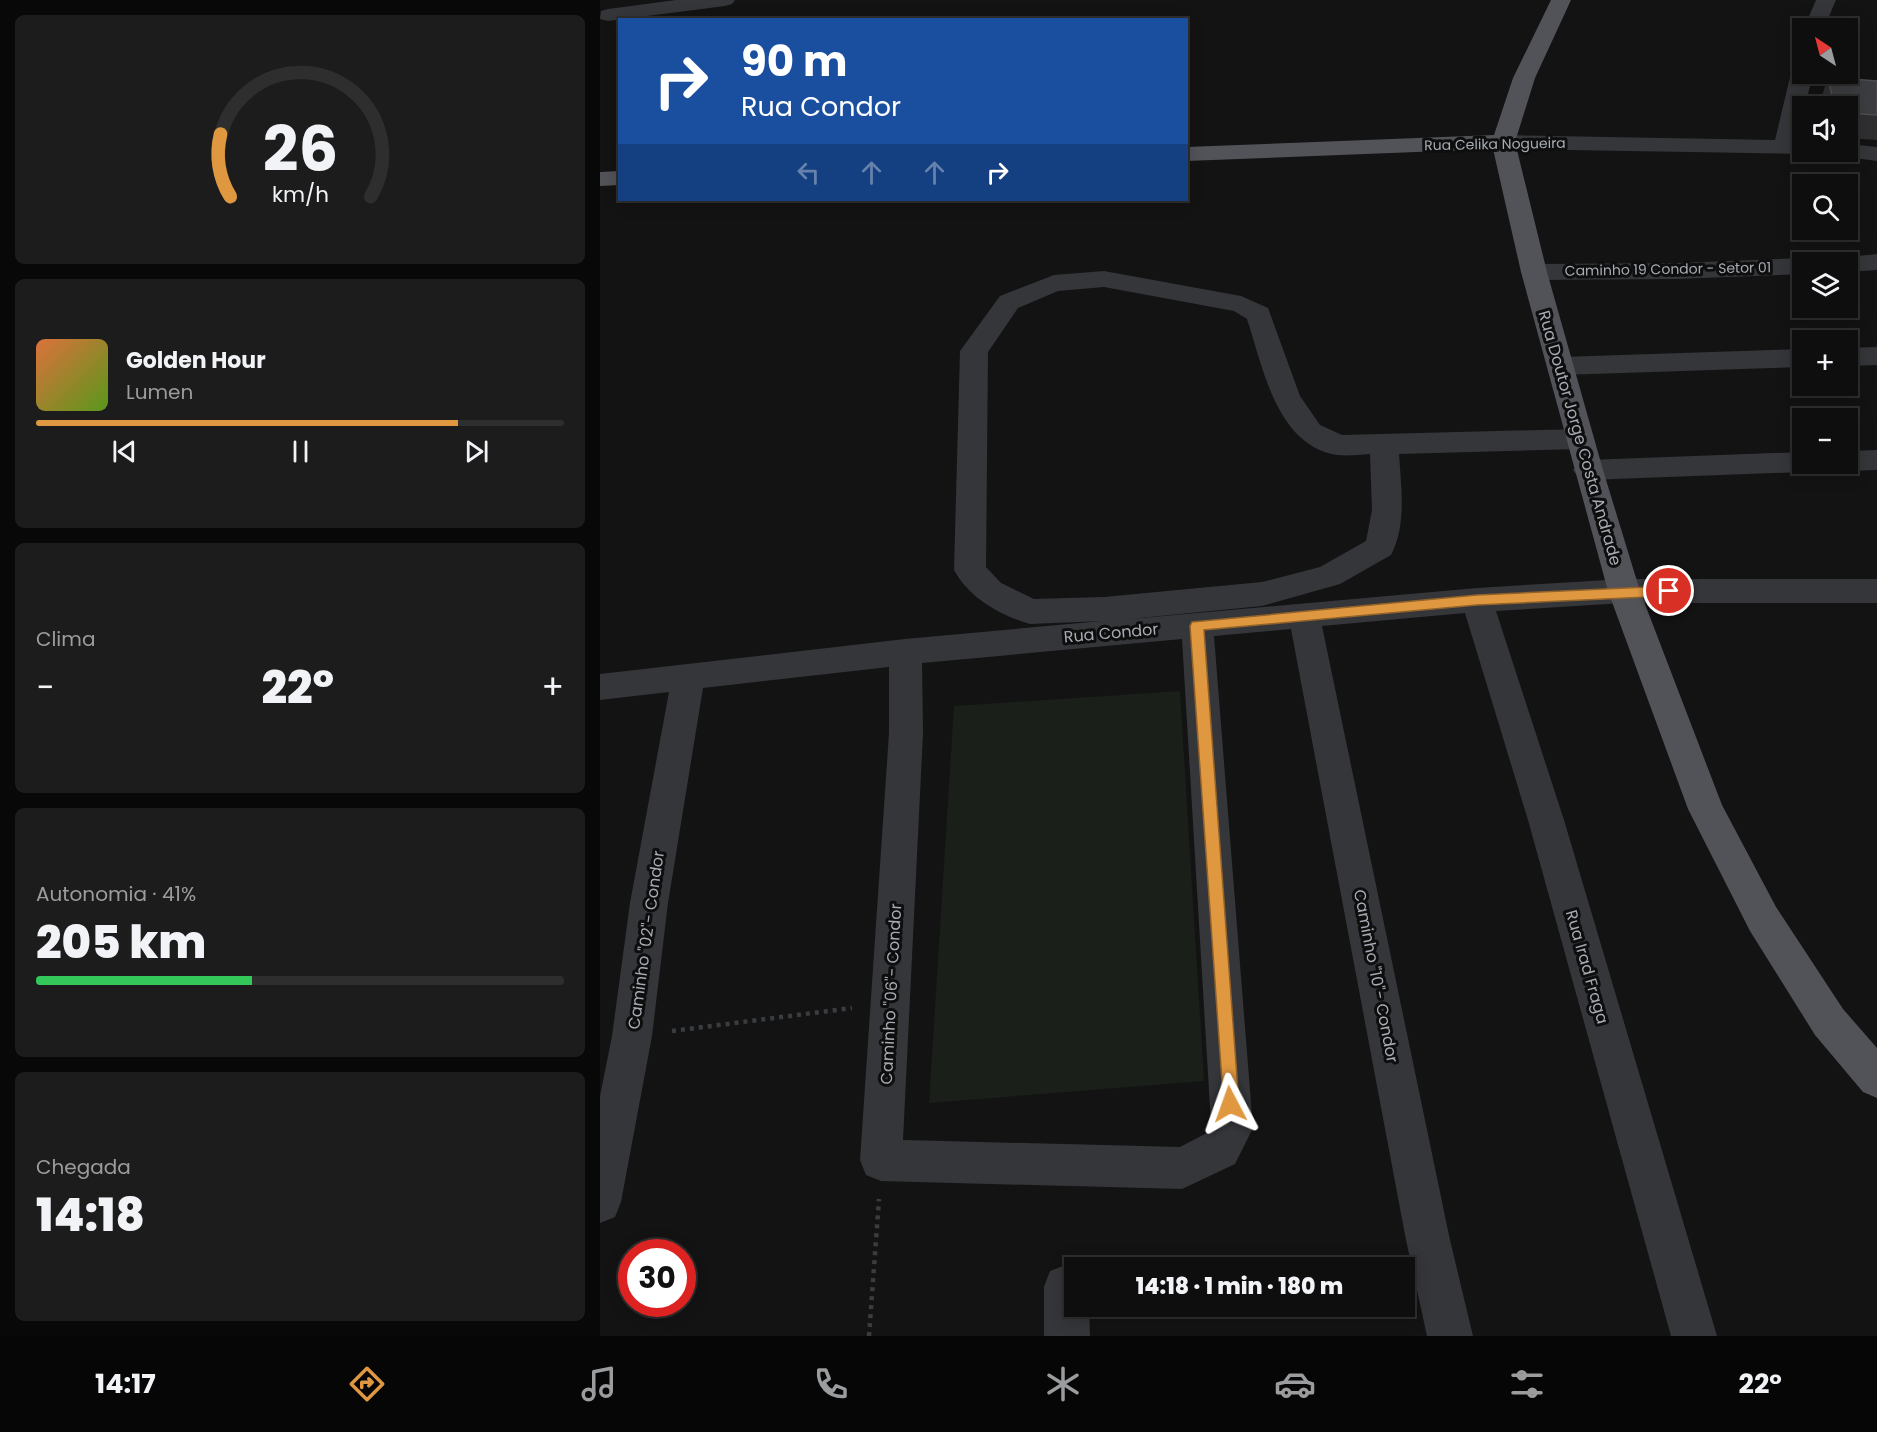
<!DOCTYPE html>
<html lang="pt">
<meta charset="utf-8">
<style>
body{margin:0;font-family:Poppins,sans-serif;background:#1c1c1d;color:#f1f3f6;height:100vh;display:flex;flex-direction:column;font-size:22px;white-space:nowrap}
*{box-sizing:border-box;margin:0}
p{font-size:20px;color:#9b9c9e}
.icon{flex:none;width:33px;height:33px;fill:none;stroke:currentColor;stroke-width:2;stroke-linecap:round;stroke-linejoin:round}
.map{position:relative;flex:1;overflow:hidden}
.details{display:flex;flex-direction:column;gap:15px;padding:15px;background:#080808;width:600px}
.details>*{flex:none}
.banner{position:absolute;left:18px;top:18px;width:570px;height:183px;border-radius:0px;box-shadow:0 3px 15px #0003,0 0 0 2px #2e2e2f;background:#1a4fa0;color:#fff;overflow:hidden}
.needle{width:39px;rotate:324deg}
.tools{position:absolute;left:1192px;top:18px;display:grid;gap:12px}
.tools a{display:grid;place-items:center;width:66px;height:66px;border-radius:0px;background:#0e0e0f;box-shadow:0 3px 15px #0003,0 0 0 2px #2e2e2f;font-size:30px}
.speed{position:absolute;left:18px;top:1239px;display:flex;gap:12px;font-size:30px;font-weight:700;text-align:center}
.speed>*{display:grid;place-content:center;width:78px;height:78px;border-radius:50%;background:#0e0e0f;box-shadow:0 3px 15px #0003,0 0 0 2px #2e2e2f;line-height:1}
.speed .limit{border:9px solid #d22;background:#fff;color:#111}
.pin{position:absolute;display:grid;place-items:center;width:51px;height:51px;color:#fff;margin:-26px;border:3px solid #fff;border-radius:50%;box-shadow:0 2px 6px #0007}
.me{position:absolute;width:66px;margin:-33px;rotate:356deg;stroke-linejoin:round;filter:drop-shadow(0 0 4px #0008)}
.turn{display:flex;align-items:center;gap:21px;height:126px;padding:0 24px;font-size:27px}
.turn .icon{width:78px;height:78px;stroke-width:2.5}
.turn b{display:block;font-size:42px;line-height:51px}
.lanes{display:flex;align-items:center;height:57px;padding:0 24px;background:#0003;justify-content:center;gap:30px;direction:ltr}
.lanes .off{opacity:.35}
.big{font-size:45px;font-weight:800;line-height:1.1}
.details .card{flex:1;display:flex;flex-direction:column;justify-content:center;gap:9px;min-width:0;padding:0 21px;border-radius:9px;background:#1c1c1d}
.details .dial{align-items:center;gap:0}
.dial svg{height:156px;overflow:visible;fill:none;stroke:#2e2e2f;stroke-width:7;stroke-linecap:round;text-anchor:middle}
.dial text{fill:#f1f3f6;stroke:none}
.song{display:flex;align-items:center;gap:18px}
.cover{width:72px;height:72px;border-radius:9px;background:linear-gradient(135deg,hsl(20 70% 55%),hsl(90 70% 35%))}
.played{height:6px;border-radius:3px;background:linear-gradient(90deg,#df9740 80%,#2e2e2f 80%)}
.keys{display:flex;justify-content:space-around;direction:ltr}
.heat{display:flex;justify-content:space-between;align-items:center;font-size:33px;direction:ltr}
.charge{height:9px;border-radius:4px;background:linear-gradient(90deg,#34c759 41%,#2e2e2f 0)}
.trip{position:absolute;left:464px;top:1257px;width:351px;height:60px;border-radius:0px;background:#0e0e0f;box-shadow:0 3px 15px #0003,0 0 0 2px #2e2e2f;font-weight:800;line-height:60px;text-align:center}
.menu{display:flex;height:96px;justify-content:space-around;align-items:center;background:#060606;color:#9b9c9e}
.menu .icon{width:42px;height:42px}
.menu .current{color:#df9740}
.menu b{font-size:27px;color:#f1f3f6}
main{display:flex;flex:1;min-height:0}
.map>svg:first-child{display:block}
.green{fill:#1a1f1a}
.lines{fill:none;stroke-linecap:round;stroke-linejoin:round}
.path{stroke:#3a3d40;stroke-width:4.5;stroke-dasharray:4 5;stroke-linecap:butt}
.minor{fill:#343639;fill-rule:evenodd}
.major{fill:#515358;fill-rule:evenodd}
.wall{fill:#2f2f32}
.building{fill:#3c3d40;stroke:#4c4e52;stroke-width:1.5}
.route{fill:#df9740;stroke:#91622a;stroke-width:1.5}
.labels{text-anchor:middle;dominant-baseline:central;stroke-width:6;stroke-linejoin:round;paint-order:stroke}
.far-street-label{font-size:14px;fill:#a6acb3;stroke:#0e0e0f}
.street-label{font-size:16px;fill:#a6acb3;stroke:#0e0e0f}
</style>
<main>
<section class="details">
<div class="card dial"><svg viewBox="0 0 100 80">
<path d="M14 69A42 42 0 1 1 86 69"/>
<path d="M14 69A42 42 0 0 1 9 37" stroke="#df9740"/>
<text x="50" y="56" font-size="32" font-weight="700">26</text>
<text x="50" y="72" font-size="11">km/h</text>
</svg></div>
<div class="card">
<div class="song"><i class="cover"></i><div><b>Golden Hour</b><p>Lumen</p></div></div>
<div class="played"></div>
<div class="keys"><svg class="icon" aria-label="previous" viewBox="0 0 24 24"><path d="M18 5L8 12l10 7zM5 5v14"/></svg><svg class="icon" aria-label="pause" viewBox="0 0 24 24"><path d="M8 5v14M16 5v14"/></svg><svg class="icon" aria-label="next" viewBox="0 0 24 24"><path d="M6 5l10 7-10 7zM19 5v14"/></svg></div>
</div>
<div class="card"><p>Clima</p>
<div class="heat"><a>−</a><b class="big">22°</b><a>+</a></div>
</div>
<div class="card"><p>Autonomia · 41%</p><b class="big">205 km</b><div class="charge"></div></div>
<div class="card"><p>Chegada</p><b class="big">14:18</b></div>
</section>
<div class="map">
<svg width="1277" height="1336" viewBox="0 0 1277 1336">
<rect width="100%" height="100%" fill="#131314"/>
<polygon class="green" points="580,691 604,1081 329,1103 354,706"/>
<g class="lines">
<g class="path">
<polyline points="72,1031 252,1008"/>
<polyline points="269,1336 279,1199"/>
</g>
<g class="minor">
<polygon points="76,0 135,0 132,4 125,6 8,21 0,19 1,11 8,9"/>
<polygon points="1216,0 1236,0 1224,28 1204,28"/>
<polygon points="1203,62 1203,74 1213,74 1205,106 1203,106 1198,140 1203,140 1203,152 1211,152 1203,154 903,149 895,147 891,142 895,137 903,135 1175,140 1192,69 1195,64"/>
<polygon points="1248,144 1277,147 1277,161 1240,156 1237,152 1248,152"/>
<polygon points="1277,254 1277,270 1248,272 1248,262 1236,262 1239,258"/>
<polygon points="1203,258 1213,262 1203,262 1203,274 1076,279 934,280 925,278 921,272 925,266 934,264 1076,263"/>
<path d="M504,271l137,25 27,12 32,88 20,29 22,10 238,-6 10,3 4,7 -4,7 -10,3 -181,5c2,32 8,71 -8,101l-51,29 -78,22 -143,14 358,-32 147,-9h253v24h-253l-128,8 68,209 153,516h-46l-143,-516 -63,-207 -143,13 128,614 23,96h-46l-21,-96 -115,-611 -77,7 39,492 -18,36 -53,25 -301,-8 -15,-6 -6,-15 29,-427v-66l-186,21 -35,215 -16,133 -31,166 -6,15 -15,6v-127l12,-60 18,-133 39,-211 -69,8v-26l305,-35 197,-18 -72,3c-30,-9 -60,-25 -76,-54l6,-219 40,-55 54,-21zM504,287l130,24 13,8c16,48 29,126 90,136 10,1 22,0 33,-1l2,56 -6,31 -46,26 -58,15 -158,15 -70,2 -33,-16 -15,-16 2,-215 30,-44 40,-17zM582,639l29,485 -6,10 -25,13 -277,-7 20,-407 -1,-70z"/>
<polygon points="1277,347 1277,365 1248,366 1248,348"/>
<polygon points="1203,349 1203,367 961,375 951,372 947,366 951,360 961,357"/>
<polygon points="1277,450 1277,470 1248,471 1238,468 1235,464 1248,464 1248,451"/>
<polygon points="1203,452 1203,464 1217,464 1213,469 1203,472 988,480 978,477 973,470 978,463 988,460"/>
<polygon points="466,1265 474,1268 474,1306 489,1306 490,1336 444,1336 444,1287 450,1271"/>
</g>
<g class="major">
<polygon points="951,0 971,0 935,78 915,142 947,272 1003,470 1040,591 1122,805 1176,907 1243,1009 1277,1048 1277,1098 1263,1092 1215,1035 1150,931 1088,809 1008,591 921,272 893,149 586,161 586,147 894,135 913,78"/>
<polygon points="20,171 20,185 0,186 0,172"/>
</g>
</g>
<polygon class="wall" points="1228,77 1277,81 1277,140 1248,138 1248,106 1221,106 1220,102"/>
<polygon class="building" points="1228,77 1277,81 1277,115 1248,113 1248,106 1234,106"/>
<polygon class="route" points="1069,586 1075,591 1069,596 877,605 604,630 639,1104 636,1110 630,1112 624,1110 590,626 592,622 877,595"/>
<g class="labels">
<g class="far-street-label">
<text transform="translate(895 144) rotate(-1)">Rua Celika Nogueira</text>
<text transform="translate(1068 269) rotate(-1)">Caminho 19 Condor - Setor 01</text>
</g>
<g class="street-label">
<text transform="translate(980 438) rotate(74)">Rua Doutor Jorge Costa Andrade</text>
<text transform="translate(511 633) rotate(-5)">Rua Condor</text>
<text transform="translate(46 940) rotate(-82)">Caminho "02"- Condor</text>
<text transform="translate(987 967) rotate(74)">Rua Irad Fraga</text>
<text transform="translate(776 976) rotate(79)">Caminho "10"- Condor</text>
<text transform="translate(291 994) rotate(-87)">Caminho "06"- Condor</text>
</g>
</g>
</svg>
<div class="tools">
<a><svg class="needle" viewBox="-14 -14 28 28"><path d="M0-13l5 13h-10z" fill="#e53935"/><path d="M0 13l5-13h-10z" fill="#9b9c9e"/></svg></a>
<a><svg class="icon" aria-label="sound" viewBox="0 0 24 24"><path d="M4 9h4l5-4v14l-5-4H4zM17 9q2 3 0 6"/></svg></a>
<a><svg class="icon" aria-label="search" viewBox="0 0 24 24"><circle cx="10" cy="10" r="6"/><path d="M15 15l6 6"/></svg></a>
<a><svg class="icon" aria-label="layers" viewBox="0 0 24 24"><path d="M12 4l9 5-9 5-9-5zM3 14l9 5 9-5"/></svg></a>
<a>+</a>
<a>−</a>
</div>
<div class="speed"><div class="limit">30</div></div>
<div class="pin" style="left:1069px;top:591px;background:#d93025"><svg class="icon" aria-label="arrive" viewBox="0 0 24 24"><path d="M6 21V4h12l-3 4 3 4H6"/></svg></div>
<svg class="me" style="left:630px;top:1104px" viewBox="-20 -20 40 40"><path d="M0-17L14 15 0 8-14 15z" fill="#df9740" stroke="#fff" stroke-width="4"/></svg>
<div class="trip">14:18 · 1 min · 180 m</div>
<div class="banner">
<div class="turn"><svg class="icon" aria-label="right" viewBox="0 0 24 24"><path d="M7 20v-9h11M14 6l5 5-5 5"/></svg><div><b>90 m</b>Rua Condor</div></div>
<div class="lanes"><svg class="icon off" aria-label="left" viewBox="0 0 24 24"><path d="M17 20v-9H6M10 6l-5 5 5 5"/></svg><svg class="icon off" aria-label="ahead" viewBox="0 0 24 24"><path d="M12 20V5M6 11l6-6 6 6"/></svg><svg class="icon off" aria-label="ahead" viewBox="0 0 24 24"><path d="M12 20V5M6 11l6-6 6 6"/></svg><svg class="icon" aria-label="right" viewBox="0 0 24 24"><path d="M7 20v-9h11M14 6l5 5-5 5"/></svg></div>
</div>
</div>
</main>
<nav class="menu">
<b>14:17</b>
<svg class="icon current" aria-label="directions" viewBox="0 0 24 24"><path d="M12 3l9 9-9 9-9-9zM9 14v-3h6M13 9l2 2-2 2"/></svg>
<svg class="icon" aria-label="music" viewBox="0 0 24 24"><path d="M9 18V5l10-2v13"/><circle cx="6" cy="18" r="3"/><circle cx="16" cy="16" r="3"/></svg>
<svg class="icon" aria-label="phone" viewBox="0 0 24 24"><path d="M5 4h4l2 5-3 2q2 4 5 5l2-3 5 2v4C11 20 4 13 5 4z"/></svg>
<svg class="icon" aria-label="climate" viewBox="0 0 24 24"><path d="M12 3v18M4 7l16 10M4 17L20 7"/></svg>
<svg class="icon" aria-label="car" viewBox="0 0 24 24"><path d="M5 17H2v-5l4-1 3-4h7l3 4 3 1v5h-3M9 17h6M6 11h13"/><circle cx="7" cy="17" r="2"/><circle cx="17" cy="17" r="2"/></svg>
<svg class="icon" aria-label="filters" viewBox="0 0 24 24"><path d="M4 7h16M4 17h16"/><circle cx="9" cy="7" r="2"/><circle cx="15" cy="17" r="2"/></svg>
<b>22°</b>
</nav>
